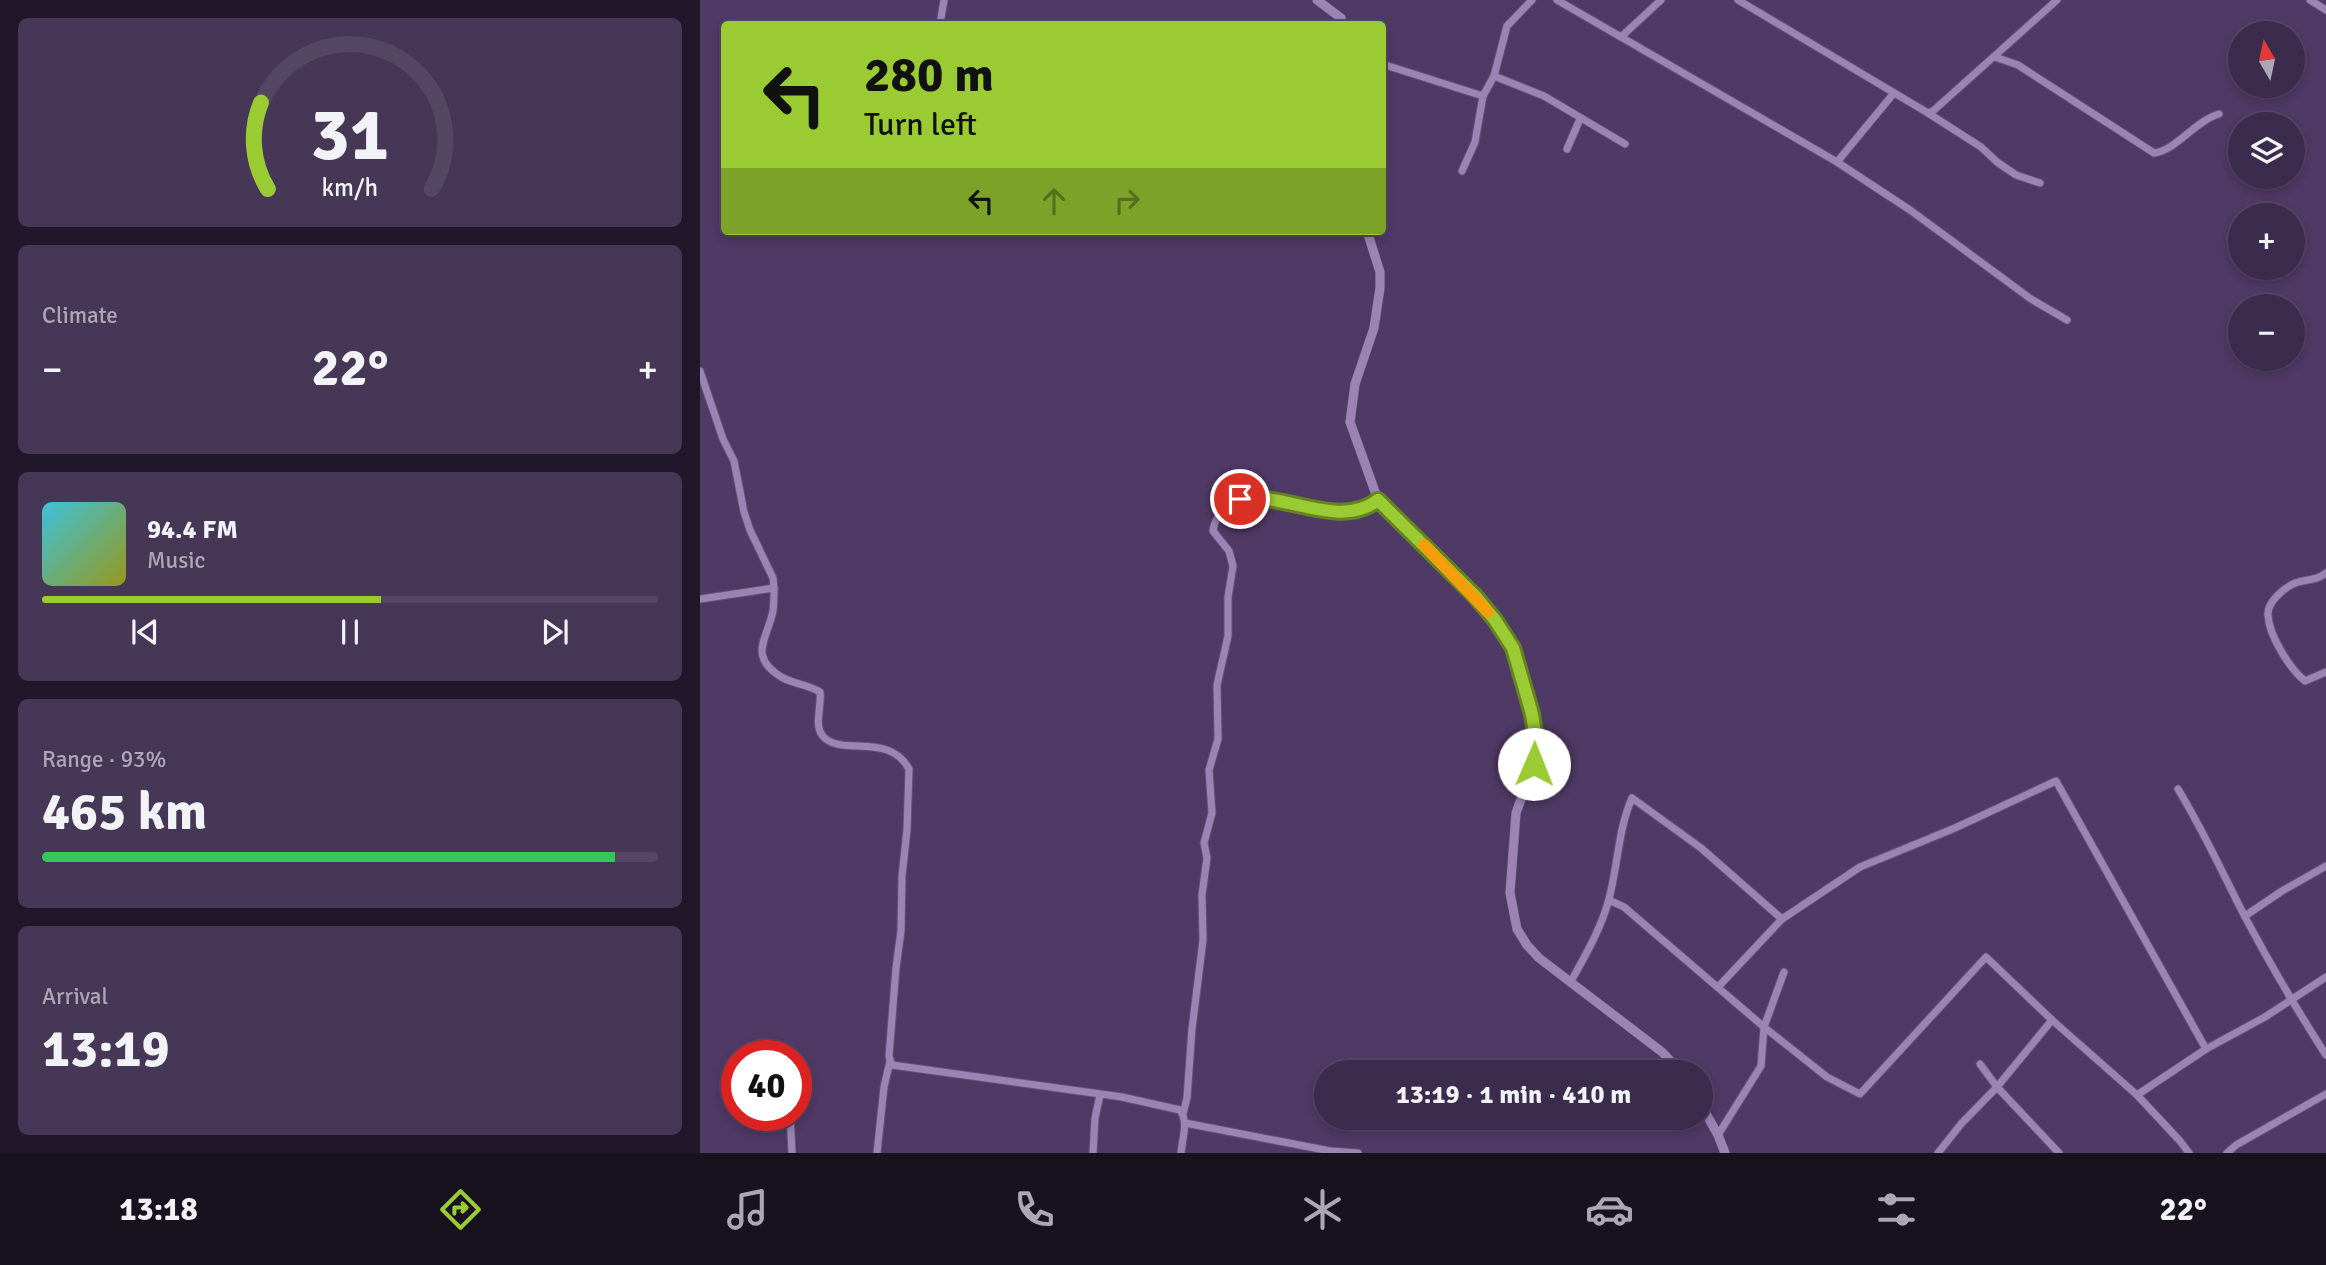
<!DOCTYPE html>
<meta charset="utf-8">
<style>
body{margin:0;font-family:Signika,sans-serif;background:#463756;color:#f1f3f6;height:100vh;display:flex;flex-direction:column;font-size:26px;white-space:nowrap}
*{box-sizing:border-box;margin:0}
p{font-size:23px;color:#aca7b5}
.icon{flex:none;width:38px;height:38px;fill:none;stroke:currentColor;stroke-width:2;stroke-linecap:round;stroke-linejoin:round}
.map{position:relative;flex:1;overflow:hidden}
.drawer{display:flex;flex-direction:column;gap:18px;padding:18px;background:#20182a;width:700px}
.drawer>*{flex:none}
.top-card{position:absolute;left:21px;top:21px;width:665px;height:214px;border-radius:7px;box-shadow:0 4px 10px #0003,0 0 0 2px #544764;background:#9bcb32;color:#111;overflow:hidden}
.needle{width:46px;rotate:351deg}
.tools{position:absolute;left:1528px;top:21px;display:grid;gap:14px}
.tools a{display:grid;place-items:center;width:77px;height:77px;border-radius:50%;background:#3b2b4c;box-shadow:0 4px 10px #0003,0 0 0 2px #544764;font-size:35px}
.speed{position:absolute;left:21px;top:1040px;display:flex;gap:14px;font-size:35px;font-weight:700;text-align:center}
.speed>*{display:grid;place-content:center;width:91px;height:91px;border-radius:50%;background:#3b2b4c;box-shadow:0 4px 10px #0003,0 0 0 2px #544764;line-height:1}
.speed .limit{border:10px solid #d22;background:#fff;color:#111}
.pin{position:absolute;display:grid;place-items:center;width:60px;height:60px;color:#fff;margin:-30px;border:4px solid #fff;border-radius:50%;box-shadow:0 2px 7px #0007}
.me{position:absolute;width:77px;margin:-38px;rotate:1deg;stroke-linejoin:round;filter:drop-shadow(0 0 5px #0008)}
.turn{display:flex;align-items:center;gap:24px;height:147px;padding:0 28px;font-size:32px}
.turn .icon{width:91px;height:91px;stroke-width:2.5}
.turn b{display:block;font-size:49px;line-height:60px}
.lanes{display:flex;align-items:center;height:66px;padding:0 28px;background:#0003;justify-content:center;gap:35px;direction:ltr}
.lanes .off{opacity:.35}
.big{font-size:52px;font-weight:700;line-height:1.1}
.drawer .tile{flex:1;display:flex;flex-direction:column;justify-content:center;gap:10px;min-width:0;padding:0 24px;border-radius:10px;background:#463756}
.drawer .dial{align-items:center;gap:0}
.dial svg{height:182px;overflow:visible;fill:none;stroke:#544764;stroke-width:7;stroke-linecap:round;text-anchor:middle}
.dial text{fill:#f1f3f6;stroke:none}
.song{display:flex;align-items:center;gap:21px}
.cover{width:84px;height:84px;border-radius:10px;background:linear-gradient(135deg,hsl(190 70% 55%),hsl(60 70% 35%))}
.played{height:7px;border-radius:4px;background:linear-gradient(90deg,#9bcb32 55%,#544764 55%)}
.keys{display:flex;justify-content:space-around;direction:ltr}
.heat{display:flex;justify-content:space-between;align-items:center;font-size:38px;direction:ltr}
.charge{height:10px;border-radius:5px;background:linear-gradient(90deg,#34c759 93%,#544764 0)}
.trip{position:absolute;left:614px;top:1060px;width:399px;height:70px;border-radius:35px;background:#3b2b4c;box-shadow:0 4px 10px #0003,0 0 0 2px #544764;font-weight:700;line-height:70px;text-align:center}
.menu{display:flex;height:112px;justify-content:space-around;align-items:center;background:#18111e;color:#aca7b5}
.menu .icon{width:49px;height:49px}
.menu .on{color:#9bcb32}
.menu b{font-size:32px;color:#f1f3f6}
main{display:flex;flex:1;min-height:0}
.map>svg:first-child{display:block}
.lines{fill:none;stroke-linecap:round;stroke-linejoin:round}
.minor-casing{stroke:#635273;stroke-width:9}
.tertiary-casing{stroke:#635273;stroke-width:10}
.minor{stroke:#9b84b4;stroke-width:7}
.tertiary{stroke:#9b84b4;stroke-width:9}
.route-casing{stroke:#658420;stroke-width:18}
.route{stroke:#9bcb32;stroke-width:12}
.slow{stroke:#f59e0b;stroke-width:12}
</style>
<main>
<section class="drawer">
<div class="tile dial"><svg viewBox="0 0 100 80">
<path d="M14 69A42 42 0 1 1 86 69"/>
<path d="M14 69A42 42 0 0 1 11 31" stroke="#9bcb32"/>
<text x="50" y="56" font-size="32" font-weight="700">31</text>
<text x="50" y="72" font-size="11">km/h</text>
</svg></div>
<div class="tile"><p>Climate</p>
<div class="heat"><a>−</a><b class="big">22°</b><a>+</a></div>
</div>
<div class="tile">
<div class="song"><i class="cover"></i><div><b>94.4 FM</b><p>Music</p></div></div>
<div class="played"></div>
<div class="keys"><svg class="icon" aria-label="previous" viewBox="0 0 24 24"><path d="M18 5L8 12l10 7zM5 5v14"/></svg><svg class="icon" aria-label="pause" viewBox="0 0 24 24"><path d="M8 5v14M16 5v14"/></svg><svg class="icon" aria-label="next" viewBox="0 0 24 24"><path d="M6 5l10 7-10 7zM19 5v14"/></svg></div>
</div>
<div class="tile"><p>Range · 93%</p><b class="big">465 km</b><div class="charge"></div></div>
<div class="tile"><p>Arrival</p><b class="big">13:19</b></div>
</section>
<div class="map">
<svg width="1626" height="1153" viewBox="0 0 1626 1153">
<rect width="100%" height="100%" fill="#4f3965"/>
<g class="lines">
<g class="minor-casing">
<g id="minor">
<polyline points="857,0 921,37"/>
<polyline points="961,0 921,37 1137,162 1194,93"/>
<polyline points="1038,0 1228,113 1233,111 1357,0"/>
<polyline points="1610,0 1626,10"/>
<polyline points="240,24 244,0"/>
<path d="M1295,57l23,8 136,88c21,-2 41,-32 65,-39"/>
<polyline points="682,64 783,96 794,76 807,26 832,0"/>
<polyline points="794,76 844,96 925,144"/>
<polyline points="1228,113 1281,147 1297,162 1316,175 1340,183"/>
<polyline points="867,149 880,119"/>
<polyline points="1137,162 1210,210 1331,299 1367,320"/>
<polyline points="762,171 775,142 783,96"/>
<polyline points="0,371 23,439 34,461 44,512 50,530 73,578 74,588"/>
<path d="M1626,573c-12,9 -18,5 -31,10 -11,5 -28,19 -27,32 1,21 22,54 37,66l21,-9"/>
<path d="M0,599l74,-11c0,7 0,16 -1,23 -6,29 -26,46 10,67 12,6 26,7 37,14 2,13 -6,32 2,43 17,23 67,-4 87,34l-2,61 -5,46 -1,55 -5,37 -7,88 3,9 230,32 58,13c9,12 2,29 1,43"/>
<path d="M1478,789c25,41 45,85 67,128 25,47 52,93 81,138"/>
<polyline points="909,900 924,907 1064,1027 1127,1077 1160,1094 1286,957 1352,1020"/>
<polyline points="1545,916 1582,891 1626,866"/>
<polyline points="1082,919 1160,867 1255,828 1356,781 1506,1049"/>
<path d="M870,983c15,-27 31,-54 39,-84 9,-34 9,-69 23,-101l69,50 81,71 -63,67"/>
<polyline points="1280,1064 1297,1087 1359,1153"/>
<polyline points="1437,1095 1480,1141 1489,1153"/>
<path d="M483,1114l4,-16 5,-69 11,-89 -1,-45 5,-37 -3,-15 8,-30 -3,-43 9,-31 -1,-54 11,-49v-39l5,-31 -4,-15 -16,-20c1,-9 4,-13 10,-19 31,-33 82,0 120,1 14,0 24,-5 35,-13"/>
<polyline points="90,1115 92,1153"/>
<polyline points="485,1123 630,1151 658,1153"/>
<polyline points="1018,1135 1061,1066 1064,1027 1084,972"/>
<polyline points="177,1153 184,1087 190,1061"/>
<polyline points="393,1153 395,1118 400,1095"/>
<polyline points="1238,1153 1261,1124 1297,1087 1352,1020 1437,1095 1506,1049 1565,1017 1626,977"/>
<polyline points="1527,1153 1536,1145 1626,1094"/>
</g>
</g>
<g class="tertiary-casing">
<g id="tertiary">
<polyline points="617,0 641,18 643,24"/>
<polyline points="667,231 680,272 680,288 674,328 655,384 650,422 678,500 776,597 795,620 813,648 827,691 837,746 834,764 816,813 810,893 817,929 827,945 839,958 962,1052 982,1073"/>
<polyline points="1001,1105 1018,1135 1025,1153"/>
</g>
</g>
<use href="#minor" class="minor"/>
<use href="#tertiary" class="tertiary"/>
</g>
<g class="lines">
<g class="route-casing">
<path id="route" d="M540,499c46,-7 99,31 138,1l98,97 19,23 18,28 19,66 5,32 -3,18"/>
</g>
<use href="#route" class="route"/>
<polyline class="slow" points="724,545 788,612"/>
</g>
</svg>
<div class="tools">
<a><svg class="needle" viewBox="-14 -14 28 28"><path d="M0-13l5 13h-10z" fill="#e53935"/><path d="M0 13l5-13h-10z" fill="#aca7b5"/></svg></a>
<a><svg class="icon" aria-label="layers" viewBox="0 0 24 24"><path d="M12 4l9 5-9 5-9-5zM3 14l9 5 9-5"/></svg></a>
<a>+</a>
<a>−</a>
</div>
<div class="speed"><div class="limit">40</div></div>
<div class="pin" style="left:540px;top:499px;background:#d93025"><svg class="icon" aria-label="arrive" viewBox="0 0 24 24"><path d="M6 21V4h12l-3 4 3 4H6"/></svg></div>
<svg class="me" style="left:834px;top:764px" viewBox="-20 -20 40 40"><circle r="19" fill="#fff"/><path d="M0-13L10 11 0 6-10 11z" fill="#9bcb32"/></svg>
<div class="trip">13:19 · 1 min · 410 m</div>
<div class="top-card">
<div class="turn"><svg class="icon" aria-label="left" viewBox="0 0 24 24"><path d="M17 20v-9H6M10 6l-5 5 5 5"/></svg><div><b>280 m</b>Turn left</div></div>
<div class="lanes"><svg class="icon" aria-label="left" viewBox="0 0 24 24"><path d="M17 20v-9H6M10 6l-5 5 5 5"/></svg><svg class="icon off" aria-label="ahead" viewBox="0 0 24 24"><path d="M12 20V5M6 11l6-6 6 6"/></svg><svg class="icon off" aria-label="right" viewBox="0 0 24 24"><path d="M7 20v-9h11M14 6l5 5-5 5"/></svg></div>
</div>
</div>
</main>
<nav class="menu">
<b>13:18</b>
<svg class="icon on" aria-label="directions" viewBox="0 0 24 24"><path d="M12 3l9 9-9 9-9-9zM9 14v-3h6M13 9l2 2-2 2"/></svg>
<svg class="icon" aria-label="music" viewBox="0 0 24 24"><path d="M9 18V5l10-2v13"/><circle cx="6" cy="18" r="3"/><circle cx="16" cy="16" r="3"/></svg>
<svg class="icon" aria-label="phone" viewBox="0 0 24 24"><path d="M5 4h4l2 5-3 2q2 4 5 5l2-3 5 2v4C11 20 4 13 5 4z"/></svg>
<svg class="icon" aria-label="climate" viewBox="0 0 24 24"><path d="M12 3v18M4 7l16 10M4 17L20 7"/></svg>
<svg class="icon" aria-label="car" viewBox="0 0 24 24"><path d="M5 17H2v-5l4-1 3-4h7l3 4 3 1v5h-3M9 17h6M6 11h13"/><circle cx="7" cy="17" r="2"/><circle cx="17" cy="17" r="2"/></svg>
<svg class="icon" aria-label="filters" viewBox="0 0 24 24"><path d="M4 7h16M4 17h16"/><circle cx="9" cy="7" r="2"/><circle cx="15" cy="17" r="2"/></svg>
<b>22°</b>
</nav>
